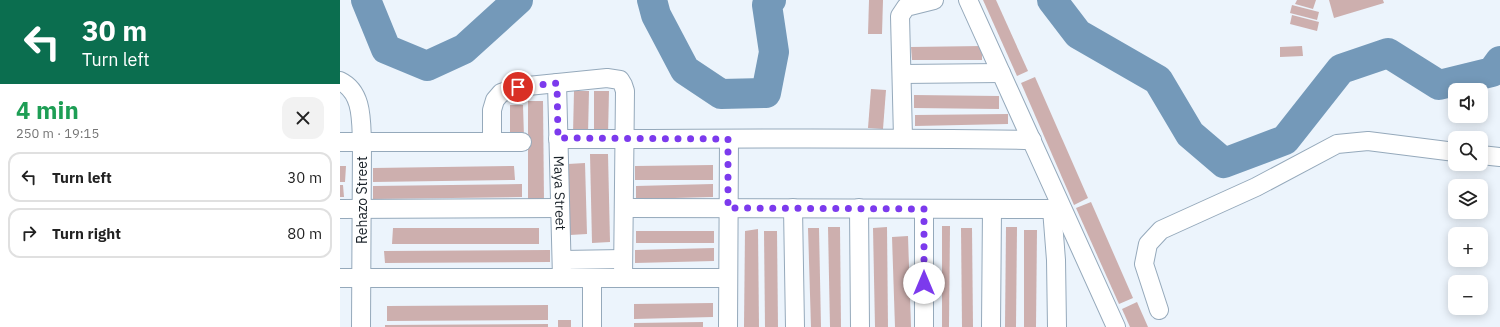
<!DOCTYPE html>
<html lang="en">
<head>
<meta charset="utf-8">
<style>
  :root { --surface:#fff; --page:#f2f2f2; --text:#222; --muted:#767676; --line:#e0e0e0 }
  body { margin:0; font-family:"IBM Plex Sans",sans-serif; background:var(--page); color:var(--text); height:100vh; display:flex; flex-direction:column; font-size:15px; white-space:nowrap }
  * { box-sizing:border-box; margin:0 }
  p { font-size:13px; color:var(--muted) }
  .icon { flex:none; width:22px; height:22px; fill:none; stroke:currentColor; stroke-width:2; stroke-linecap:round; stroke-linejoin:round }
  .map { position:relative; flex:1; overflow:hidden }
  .side { display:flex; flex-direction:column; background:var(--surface); width:340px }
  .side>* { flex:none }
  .guide { background:#0b6e4f; color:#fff; overflow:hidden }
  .tools { position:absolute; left:1108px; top:83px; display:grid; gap:8px }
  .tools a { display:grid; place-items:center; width:40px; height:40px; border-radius:8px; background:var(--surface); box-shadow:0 2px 10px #0003; font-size:20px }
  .pin { position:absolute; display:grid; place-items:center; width:34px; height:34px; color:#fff; margin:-17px; border:2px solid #fff; border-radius:50%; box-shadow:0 1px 4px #0007 }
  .me { position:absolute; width:44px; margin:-22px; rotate:0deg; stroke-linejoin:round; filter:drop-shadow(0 0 3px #0008) }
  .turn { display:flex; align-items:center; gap:14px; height:84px; padding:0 16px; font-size:18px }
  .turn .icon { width:52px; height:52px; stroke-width:2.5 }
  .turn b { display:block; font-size:28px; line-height:34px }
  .round { display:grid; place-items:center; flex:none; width:42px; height:42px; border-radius:12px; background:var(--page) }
  .overview { display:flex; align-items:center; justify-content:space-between; height:68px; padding:0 16px }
  h1 { font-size:24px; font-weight:800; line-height:30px; color:#1e9e55 }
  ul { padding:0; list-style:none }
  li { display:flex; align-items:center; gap:12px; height:50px; margin:0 8px 6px; padding:0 8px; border:2px solid var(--line); border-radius:12px }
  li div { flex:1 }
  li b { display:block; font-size:15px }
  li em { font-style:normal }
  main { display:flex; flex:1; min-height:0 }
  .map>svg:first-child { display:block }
</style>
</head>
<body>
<main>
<section class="side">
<div class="guide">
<div class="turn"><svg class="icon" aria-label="left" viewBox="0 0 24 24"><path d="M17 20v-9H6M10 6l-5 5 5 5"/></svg><div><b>30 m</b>Turn left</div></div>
</div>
<div class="overview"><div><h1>4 min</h1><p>250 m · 19:15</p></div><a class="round"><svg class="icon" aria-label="close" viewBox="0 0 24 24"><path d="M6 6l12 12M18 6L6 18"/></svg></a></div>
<ul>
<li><svg class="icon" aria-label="left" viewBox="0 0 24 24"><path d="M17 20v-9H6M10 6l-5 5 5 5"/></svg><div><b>Turn left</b></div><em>30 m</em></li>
<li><svg class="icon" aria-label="right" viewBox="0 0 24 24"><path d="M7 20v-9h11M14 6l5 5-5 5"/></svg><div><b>Turn right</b></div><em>80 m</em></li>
</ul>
</section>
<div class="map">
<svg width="1160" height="327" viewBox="0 0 1160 327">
  <rect width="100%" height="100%" fill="#ecf4fc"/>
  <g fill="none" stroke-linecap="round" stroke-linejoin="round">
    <!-- river -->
    <g stroke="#7499b9" stroke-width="30">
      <polyline points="26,0 46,49 87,66 124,49 178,0"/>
      <polyline points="312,0 316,15 345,70 381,94 426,93 434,52 427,5 431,0"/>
      <polyline points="712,0 738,34 818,80 850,134 884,163 945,140 1001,69 1048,53 1099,85 1152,72 1160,61"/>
    </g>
  </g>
  <!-- building -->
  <g fill="#cdafae">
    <polygon points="529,0 543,0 542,34 528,34"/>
    <polygon points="643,0 656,0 688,71 677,76"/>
    <polygon points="957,0 976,0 973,9 955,4"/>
    <polygon points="989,0 1043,0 1044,3 994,18"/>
    <polygon points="952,5 979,12 977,20 950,13"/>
    <polygon points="952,15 979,22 977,31 950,24"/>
    <polygon points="642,46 642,60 572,60 571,47"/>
    <polygon points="962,46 963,56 940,57 940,47"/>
    <polygon points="695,77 748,198 734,205 681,83"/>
    <polygon points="531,89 546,90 543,129 528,128"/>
    <polygon points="234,91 249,91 248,134 233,134"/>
    <polygon points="254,91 269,91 268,135 254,135"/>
    <polygon points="574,95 659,96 659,109 574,108"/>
    <polygon points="188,101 203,101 204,202 188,202"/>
    <polygon points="170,105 183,105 184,138 170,139"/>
    <polygon points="668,114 668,124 575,126 575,115"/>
    <polygon points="250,154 268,154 270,242 252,243"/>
    <polygon points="245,163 247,234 230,235 228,164"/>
    <polygon points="373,165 373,180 295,180 295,166"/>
    <polygon points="0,166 6,166 5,182 0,182"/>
    <polygon points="174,166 175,180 33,182 33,168"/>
    <polygon points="182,184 182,197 33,199 33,186"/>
    <polygon points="373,184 373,197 296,199 296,186"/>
    <polygon points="0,185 3,185 4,197 0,197"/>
    <polygon points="751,202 793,298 779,304 736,208"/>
    <polygon points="602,226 610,226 609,327 602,327"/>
    <polygon points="488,227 500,227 501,327 490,327"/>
    <polygon points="547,227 548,327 535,327 533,228"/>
    <polygon points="666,227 677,227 676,327 665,327"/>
    <polygon points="53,228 199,228 199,244 52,244"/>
    <polygon points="468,228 479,228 481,327 471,327"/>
    <polygon points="621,228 632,228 633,327 622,327"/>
    <polygon points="418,229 419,327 404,327 405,231"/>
    <polygon points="684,230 697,230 696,327 684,327"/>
    <rect x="296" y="231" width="78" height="12"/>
    <polygon points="424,231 437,231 438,327 425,327"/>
    <polygon points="568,236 571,327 555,327 552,237"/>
    <polygon points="374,248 374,261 295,263 295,250"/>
    <polygon points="210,250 210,262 45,263 44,251"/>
    <polygon points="797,302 808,327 790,327 782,309"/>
    <polygon points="373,303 373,317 294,319 294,304"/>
    <polygon points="208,305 208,320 47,321 47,306"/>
    <rect x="218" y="320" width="13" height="7"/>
    <polygon points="363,322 363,327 294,327 294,323"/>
    <polygon points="208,324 208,327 45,327 45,325"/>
  </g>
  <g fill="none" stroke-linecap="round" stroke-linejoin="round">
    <!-- minor casing -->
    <g stroke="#95a9bb" stroke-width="20">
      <g id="minor">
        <polyline points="628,0 776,327"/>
        <polyline points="562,74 661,73"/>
        <path d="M 0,81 C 23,92 21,121 22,142 L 21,327"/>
        <path id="s1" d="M 217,83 L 222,278"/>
        <polyline points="563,138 560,16 566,7 594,0"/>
        <path d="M 218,139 C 376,139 534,137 692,140"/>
        <polyline points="0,142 182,142"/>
        <polyline points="152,142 152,110 155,100 161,93 178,87 267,78 280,80 283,85 285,91 283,278"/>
        <polyline points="1141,155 1160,157"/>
        <polyline points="284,208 722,209"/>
        <polyline points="453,208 455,327"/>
        <polyline points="519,208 520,327"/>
        <polyline points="0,209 220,208"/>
        <polyline points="584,209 584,327"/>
        <polyline points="712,209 716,260 717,327"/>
        <polyline points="222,260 283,259"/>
        <polyline points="0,278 388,278"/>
        <polyline points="819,310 804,264 808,244 821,230 916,187 997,144 1028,141 1115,152"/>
        <polyline points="252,327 252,278"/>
        <polyline points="388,327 389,139"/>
        <polyline points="651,327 652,209"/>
      </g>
    </g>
    <!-- minor -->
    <use href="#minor" stroke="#fff" stroke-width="18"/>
  </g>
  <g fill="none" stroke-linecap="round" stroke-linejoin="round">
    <!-- route -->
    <polyline stroke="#7c3aed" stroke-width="7" stroke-dasharray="0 12.6" points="178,87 217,83 218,138 388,139 388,208 584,209 584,283"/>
  </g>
  <g text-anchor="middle" stroke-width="3" stroke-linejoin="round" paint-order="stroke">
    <!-- street labels -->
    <g font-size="14" fill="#1a2229" stroke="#fff">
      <text dy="5" stroke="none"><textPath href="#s1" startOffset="110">Maya Street</textPath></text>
      <text transform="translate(22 200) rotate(-90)" y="5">Rehazo Street</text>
    </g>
  </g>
</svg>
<div class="tools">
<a><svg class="icon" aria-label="sound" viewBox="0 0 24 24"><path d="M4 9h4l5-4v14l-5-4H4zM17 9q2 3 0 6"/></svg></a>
<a><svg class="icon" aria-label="search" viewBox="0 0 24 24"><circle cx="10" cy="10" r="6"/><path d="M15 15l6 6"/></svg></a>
<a><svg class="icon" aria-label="layers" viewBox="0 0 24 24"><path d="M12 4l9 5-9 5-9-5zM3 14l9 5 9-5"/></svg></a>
<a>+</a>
<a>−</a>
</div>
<div class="pin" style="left:178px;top:87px;background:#d93025"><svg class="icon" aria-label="arrive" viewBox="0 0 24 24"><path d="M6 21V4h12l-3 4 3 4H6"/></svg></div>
<svg class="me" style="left:584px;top:283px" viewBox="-20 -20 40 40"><circle r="19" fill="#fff"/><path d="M0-13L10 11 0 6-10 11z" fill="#7c3aed"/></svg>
</div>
</main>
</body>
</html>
